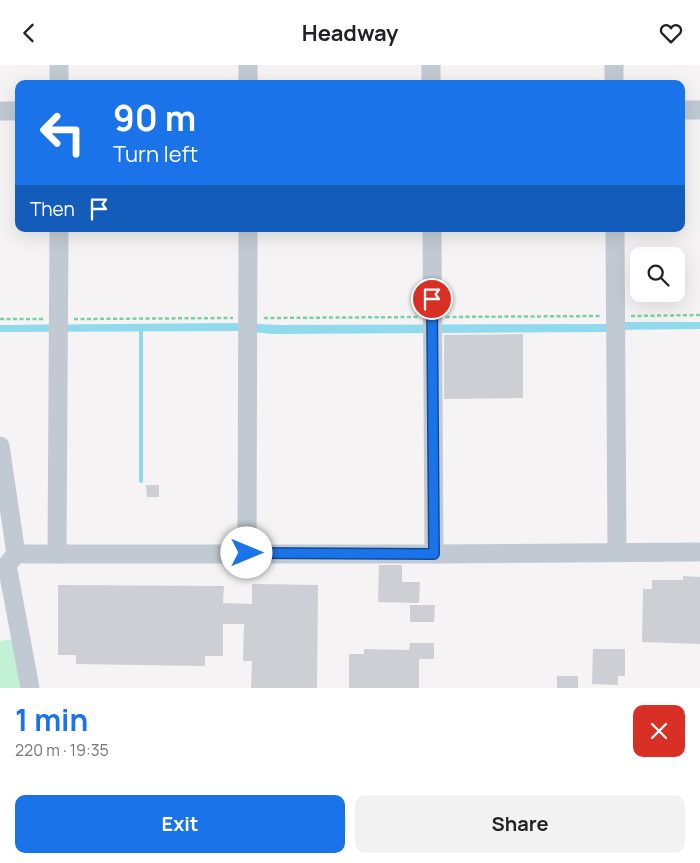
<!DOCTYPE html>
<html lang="en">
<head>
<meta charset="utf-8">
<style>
  :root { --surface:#fff; --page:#f2f2f2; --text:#202124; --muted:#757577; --accent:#1a73e8 }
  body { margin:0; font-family:Manrope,sans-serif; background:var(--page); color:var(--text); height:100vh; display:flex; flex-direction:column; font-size:19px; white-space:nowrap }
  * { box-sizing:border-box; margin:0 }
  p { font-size:16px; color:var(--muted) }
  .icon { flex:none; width:28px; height:28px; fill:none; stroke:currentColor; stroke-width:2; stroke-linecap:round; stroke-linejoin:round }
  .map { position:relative; height:623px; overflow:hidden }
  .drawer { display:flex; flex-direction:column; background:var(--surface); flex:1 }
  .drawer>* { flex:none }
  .top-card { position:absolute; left:15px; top:15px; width:670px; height:152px; border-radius:10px; box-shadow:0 5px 20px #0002; background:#1a73e8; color:#fff; overflow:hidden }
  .tools { position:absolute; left:630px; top:182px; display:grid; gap:10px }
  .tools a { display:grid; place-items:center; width:55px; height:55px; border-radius:10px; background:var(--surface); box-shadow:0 5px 20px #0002; font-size:25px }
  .pin { position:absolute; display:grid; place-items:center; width:42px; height:42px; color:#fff; margin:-21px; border:2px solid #fff; border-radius:50%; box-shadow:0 1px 5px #0007 }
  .me { position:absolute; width:55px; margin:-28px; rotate:90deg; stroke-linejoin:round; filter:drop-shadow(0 0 4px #0008) }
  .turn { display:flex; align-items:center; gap:18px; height:105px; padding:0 15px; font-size:22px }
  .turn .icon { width:65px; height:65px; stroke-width:2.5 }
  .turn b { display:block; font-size:35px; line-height:42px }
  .then { display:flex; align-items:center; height:48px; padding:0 15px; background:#0003; gap:10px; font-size:19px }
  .round { display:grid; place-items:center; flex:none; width:52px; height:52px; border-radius:10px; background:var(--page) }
  .summary { display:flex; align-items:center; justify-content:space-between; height:85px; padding:0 15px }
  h1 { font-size:30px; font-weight:700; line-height:38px; color:var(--accent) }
  .cta { display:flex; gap:10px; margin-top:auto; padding:10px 15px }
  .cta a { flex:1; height:58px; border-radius:10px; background:var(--accent); color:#fff; font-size:20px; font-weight:700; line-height:58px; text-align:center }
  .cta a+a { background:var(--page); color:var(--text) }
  header { display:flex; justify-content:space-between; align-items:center; height:65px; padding:0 15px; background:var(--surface); font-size:22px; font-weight:700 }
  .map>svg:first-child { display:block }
</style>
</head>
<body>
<header><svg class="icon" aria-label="back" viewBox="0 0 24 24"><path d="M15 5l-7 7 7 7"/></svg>Headway<svg class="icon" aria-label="heart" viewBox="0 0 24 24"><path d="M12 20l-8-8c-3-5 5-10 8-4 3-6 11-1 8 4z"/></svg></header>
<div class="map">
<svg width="700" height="623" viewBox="0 0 700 623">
  <rect width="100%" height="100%" fill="#f5f3f3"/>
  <!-- green -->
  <polygon fill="#c3f1d5" points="13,574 22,623 0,623 0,576"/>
  <!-- water -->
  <polygon fill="#90daee" points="625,257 700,257 700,264 609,265 606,267 274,269 239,266 0,267 0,260 238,258 277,260 610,259"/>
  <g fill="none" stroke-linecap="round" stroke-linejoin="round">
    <!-- stream -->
    <polyline stroke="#90daee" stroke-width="4" points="141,263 141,416"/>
  </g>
  <!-- building -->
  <g fill="#cdcfd5">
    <polygon points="523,269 523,333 444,334 444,270"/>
    <polygon points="146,420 159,420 159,432 147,432"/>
    <polygon points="379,500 402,500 402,517 420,517 419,538 378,537"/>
    <polygon points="683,511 700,512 700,579 642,577 643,524 652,524 652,515 683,515"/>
    <polygon points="252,519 318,520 317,623 251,623 252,596 243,596 244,559 223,559 223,591 205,591 205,601 76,599 76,590 58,590 58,520 224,521 223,538 252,539"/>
    <polygon points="410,540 435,540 434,557 410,557"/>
    <polygon points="410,578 434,578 434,594 419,594 419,623 349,623 349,589 364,589 364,584 409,585"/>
    <polygon points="593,584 625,584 625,611 618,611 618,620 592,619"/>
    <rect x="557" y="611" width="21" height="12"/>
  </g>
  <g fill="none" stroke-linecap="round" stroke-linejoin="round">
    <!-- path -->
    <g stroke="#7ad0a6" stroke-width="2.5" stroke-dasharray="4 2.5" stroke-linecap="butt">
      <polyline points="631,251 700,250"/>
      <polyline points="446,252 601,251"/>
      <polyline points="264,253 418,252"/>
      <polyline points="0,254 43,254"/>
      <polyline points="74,254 233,253"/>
    </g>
    <!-- minor -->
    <g stroke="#c1cad2" stroke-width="19">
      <polyline points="248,0 248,19"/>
      <polyline points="431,0 431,19"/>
      <polyline points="614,0 614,19"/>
      <polyline points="59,19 59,0"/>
      <polyline points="681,45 700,45"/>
      <polyline points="0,46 19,46"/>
      <polyline points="432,164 434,489"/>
      <polyline points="615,164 617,487"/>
      <polyline points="0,381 16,489 7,500 30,623"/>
      <polyline points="247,488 248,164"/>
      <polyline points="16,489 434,489 700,487"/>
      <polyline points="57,489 59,164"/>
    </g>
  </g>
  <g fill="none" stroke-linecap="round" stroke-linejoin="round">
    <!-- route casing -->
    <g stroke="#114b97" stroke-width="12">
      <polyline id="route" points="247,488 434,489 432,234"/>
    </g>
    <!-- route -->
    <use href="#route" stroke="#1a73e8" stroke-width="9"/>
  </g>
</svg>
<div class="tools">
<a><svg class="icon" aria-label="search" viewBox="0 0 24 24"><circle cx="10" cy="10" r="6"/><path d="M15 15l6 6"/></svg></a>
</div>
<div class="pin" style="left:432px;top:234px;background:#d93025"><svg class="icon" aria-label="arrive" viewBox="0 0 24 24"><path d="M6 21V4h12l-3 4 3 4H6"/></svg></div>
<svg class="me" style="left:247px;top:488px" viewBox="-20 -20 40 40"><circle r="19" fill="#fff"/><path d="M0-13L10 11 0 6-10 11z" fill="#1a73e8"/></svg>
<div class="top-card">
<div class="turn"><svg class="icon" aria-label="left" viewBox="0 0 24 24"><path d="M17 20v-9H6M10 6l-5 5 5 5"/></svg><div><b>90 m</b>Turn left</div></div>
<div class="then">Then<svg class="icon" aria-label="arrive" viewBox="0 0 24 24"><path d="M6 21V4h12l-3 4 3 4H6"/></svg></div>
</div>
</div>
<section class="drawer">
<div class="summary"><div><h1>1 min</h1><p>220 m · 19:35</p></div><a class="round" style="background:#d93025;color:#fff"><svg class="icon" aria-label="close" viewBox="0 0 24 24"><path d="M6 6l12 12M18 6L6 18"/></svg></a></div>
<div class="cta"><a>Exit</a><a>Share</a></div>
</section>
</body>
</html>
